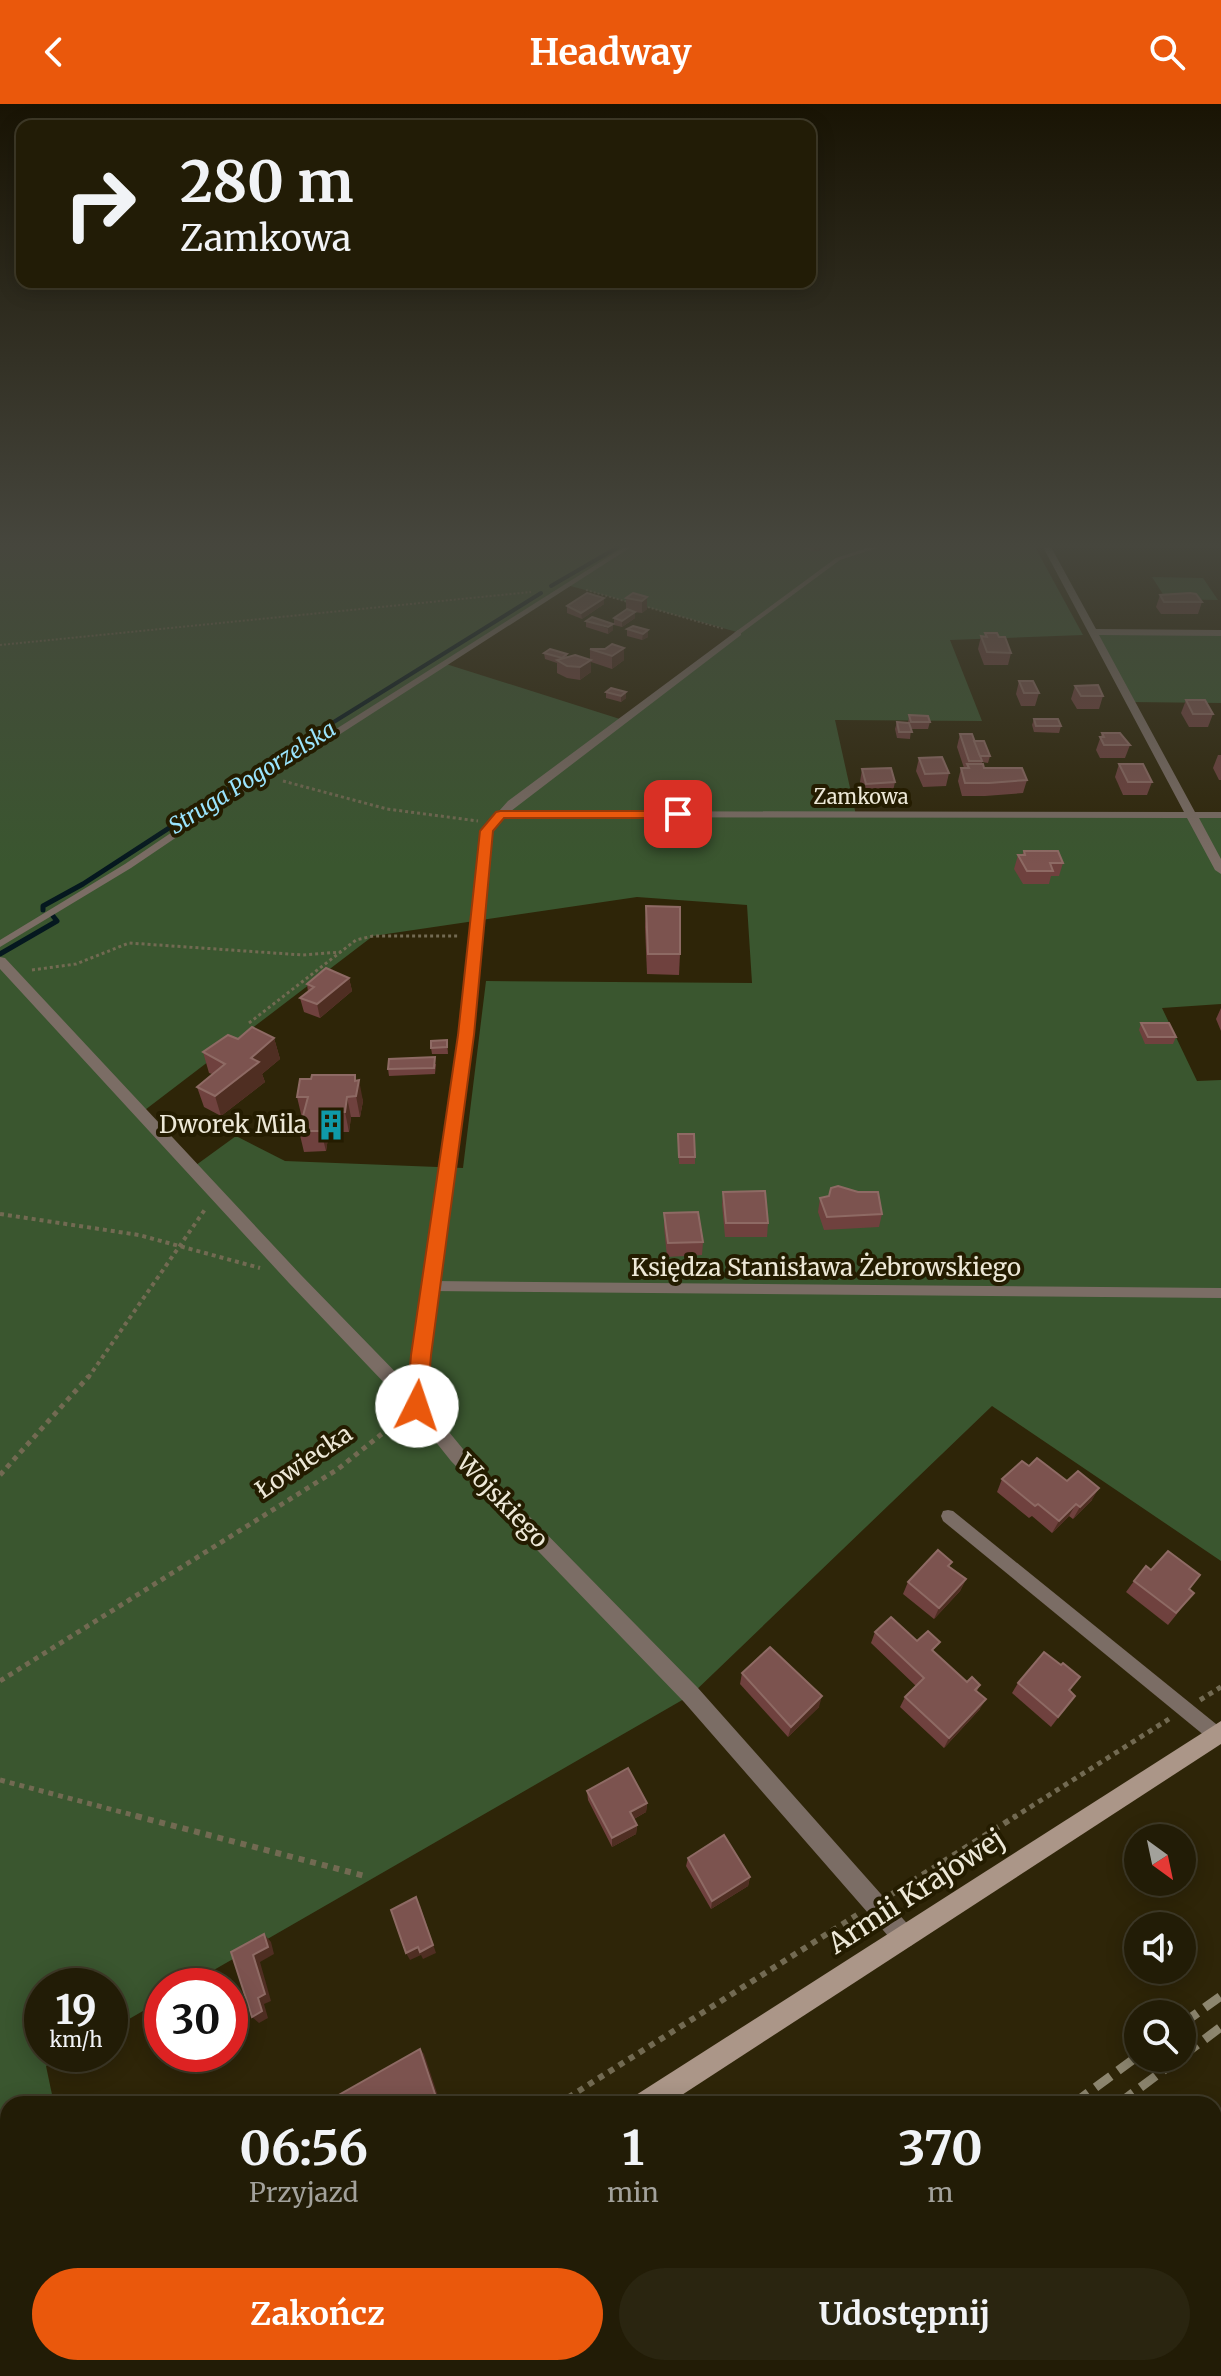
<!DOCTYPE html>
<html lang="pl">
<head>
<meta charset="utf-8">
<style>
  :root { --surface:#221c06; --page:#2a2510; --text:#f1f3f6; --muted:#a2a19b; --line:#3f3a28; --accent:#ea580c }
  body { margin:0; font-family:Merriweather,serif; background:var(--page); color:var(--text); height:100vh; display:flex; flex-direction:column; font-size:30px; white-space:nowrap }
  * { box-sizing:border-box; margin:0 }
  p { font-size:26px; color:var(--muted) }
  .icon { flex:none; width:44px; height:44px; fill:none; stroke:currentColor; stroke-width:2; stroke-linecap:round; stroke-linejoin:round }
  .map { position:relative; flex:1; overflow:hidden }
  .sheet { position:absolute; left:0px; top:1992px; width:1222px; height:280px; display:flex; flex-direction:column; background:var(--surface); border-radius:24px 24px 0 0; box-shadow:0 4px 20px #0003,0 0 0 2px var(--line) }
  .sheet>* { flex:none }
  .top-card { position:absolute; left:16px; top:16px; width:800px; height:168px; border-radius:16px; box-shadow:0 4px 20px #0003,0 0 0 2px var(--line); background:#221c06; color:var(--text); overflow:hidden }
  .needle { width:52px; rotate:147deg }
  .controls { position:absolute; left:1124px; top:1720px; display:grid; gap:16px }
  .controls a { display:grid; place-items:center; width:72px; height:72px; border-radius:50%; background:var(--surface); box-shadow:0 4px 20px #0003,0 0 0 2px var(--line); font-size:40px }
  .speed { position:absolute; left:24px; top:1864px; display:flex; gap:16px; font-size:40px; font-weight:700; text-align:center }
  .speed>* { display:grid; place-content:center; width:104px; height:104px; border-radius:50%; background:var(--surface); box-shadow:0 4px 20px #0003,0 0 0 2px var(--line); line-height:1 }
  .speed small { font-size:20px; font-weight:400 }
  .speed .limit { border:12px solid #d22; background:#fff; color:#111 }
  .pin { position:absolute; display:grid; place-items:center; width:68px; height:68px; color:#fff; margin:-34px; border-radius:16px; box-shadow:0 4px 12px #0006 }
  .me { position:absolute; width:88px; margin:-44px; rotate:4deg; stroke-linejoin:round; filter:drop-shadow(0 0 6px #0008) }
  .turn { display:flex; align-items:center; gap:28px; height:168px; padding:0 32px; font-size:36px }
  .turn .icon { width:104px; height:104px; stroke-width:2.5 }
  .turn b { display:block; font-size:56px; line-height:68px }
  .eta { display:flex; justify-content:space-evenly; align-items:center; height:136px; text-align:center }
  .eta b { font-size:48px; font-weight:700; line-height:56px }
  .cta { display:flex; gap:16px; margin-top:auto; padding:16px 32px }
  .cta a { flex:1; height:92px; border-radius:48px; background:var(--accent); color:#fff; font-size:32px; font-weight:700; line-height:92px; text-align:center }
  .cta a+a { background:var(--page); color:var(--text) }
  header { display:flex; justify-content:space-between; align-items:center; height:104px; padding:0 32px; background:var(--accent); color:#fff; font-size:36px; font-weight:700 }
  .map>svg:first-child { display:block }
</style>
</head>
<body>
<header><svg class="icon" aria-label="back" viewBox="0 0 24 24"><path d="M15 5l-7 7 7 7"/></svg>Headway<svg class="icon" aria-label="search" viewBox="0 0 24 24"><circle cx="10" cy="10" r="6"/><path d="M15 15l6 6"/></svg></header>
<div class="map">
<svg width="1221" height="2272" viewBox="0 0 1221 2272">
  <rect width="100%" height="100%" fill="#2e2508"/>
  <!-- green -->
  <g fill="#3a562f" fill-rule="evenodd">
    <path d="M 0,443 L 1035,443 L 1083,531 L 950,536 L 982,617 L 835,616 L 856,711 L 1221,711 L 1221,900 L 1162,904 L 1197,977 L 1221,976 L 1221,1457 L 992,1302 L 691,1591 L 186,1882 L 162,1882 L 162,1896 L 110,1926 L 110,1882 L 42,1882 L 42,1950 L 67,1950 L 46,1962 L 54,2000 L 8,2000 L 8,2264 L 100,2264 L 88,2272 L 0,2272 ZM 567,481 L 737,528 L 623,616 L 446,560 ZM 637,793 L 747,801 L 752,879 L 486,877 L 463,1064 L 285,1057 L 236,1032 L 192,1064 L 141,1009 L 373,832 Z"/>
    <polygon points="1152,473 1203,474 1218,496 1166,495"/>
    <polygon points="1093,528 1221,530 1221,599 1130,598"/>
    <polygon points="1221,2090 1221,2272 1035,2272 1043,2264 1214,2264 1214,2097"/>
  </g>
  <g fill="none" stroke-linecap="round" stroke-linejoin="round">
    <!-- stream-far1 -->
    <g stroke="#05181f" stroke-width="4">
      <polyline points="551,482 618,443"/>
      <polyline points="271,657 541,489"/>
    </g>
    <!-- stream -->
    <g stroke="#05181f" stroke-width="5">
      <polyline points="43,806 43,802 83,780 275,655"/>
      <polyline points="0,850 57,817 53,812"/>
    </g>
    <!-- path-far4 -->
    <g stroke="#726a52" stroke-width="2" stroke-dasharray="2 2" stroke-linecap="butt">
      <polyline points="586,486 628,498"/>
      <polyline points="644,502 724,525"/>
      <polyline points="0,541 531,488"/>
    </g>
    <!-- path-far3 -->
    <g stroke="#726a52" stroke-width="3" stroke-dasharray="3 3" stroke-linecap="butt">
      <polyline points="283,677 387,705 478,717"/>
      <polyline points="32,866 76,860 129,839 303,851 341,848"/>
      <polyline points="249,919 356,836 373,832 458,832"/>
    </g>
    <!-- path-far2 -->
    <g stroke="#726a52" stroke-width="4" stroke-dasharray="4 4" stroke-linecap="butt">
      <polyline points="0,1110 139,1131 260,1164"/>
      <polyline points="88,1274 206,1104"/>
    </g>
    <!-- path-far1 -->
    <g stroke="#726a52" stroke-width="5" stroke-dasharray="5 5" stroke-linecap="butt">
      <polyline points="0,1371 89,1272"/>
      <polyline points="0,1577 338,1365 403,1313"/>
      <polyline points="1200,1596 1221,1583"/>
      <polyline points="0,1676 144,1714"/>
      <polyline points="1013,1714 1169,1615"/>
    </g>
    <!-- path -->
    <g stroke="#726a52" stroke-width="6" stroke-dasharray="6 6" stroke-linecap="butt">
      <polyline points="136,1712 365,1772"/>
      <polyline points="892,1790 1016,1712"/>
      <polyline points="558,2000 857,1811"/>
      <polyline points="1214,2092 1221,2086"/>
      <polyline points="127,2272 140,2264"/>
      <polyline points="1009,2272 1018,2264"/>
    </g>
    <!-- service -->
    <g fill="#7b6d65" fill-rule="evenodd">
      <polygon points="624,443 631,443 331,636 264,674 131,764 0,843 0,836 125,760 258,670 325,632"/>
      <polygon points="870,443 880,443 840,456 740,530 734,529 836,454"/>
      <polygon points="431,1177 1221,1184 1221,1194 431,1187 427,1185 425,1182 427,1179"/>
      <polygon points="948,1406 953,1407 1221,1624 1221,1637 1217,1639 1211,1637 943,1417 941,1412 943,1407"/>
    </g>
    <!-- minor -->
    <polygon fill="#7b6d65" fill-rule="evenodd" points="1043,443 1051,443 1096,525 1221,526 1221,532 1099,531 1195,708 1221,708 1221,714 1199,714 1221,755 1221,770 1215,766 1187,714 505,713 493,728 473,931 430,1251 426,1300 463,1345 698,1584 912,1825 916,1833 912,1841 904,1845 896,1841 684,1598 451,1357 411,1307 289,1179 0,865 0,853 5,854 301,1171 410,1283 459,931 481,727 508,697 738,526 741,527 741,531 511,707 1184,708"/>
    <!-- secondary -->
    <g fill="#ab9688" fill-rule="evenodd">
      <polygon points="1221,1617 1221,1640 668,2000 632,2000 636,1991"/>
      <polygon points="215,2264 252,2264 249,2272 212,2272"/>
    </g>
    <!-- rail -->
    <g stroke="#8d866f" stroke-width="9" stroke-dasharray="19 9" stroke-linecap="butt">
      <polyline points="1182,1920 1221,1892"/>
      <polyline points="1182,1952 1221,1923"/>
      <polyline points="1073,2000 1138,1952"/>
      <polyline points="1118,2000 1180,1954"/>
      <polyline points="702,2272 713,2264"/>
      <polyline points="752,2272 763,2264"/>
    </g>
  </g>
  <!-- wall -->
  <g fill="#6f413e">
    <polygon points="802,443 830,443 814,448"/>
    <polygon points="1160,491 1202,498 1198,510 1161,510 1156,503"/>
    <polygon points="647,493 647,505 642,509 634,508 635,514 622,523 614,521 614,514 626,506 626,494"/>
    <polygon points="604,500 582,515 567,509 567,502"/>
    <polygon points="586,517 613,526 608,530 586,523"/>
    <polygon points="633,522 648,533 642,536 627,532 627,525"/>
    <polygon points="985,529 999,533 1011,549 1008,561 984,561 978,545 981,532 984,533"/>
    <polygon points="624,544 624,556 612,565 591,558 591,568 580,576 567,574 557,569 557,559 545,555 544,549 567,550 567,553 590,555 590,545"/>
    <polygon points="1019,577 1039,589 1035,602 1021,602 1016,590"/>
    <polygon points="1075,582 1103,592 1099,605 1077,605 1071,595"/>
    <polygon points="606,588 626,588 626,594 621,598 606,594"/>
    <polygon points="1186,596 1213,610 1208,623 1189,623 1181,609"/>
    <polygon points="909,611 930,618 928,625 911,625 910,635 897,634 895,625 897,618 908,619"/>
    <polygon points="1034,615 1061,622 1059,629 1034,628 1032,621"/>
    <polygon points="1102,629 1130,641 1125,654 1100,654 1096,646"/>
    <polygon points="960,630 974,637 990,652 988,659 982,658 984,664 1027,676 1023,689 985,692 962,692 958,677 961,664 964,664 957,643"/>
    <polygon points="1218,651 1221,651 1221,676 1219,676 1213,664"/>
    <polygon points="919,654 949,669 946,682 923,683 916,667"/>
    <polygon points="1119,660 1152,678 1147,691 1123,691 1115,673"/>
    <polygon points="862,665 895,678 892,692 863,693 860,678"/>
    <polygon points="1024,747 1063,759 1059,772 1051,772 1049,780 1023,780 1014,765 1018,751 1022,751"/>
    <polygon points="646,802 680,850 679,871 647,870 645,823"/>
    <polygon points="349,874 352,887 320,914 304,908 300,894 308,888 307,880"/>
    <polygon points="1221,904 1221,927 1216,915"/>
    <polygon points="1141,919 1176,933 1173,940 1145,940 1139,926"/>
    <polygon points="274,934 280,955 262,970 265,978 221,1012 204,1003 197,983 212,970 209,969 203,948 238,935"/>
    <polygon points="447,936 448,950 432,950 431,944"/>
    <polygon points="436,960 435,970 389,972 388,965"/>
    <polygon points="356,976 363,997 360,1013 351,1013 349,1028 329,1028 326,1047 304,1048 299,1027 302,1014 297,993"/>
    <polygon points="678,1030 695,1053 695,1060 679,1060"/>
    <polygon points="723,1088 768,1119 767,1133 725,1133 722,1101"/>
    <polygon points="820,1094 882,1110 879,1123 824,1126 818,1108"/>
    <polygon points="664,1109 703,1138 702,1151 667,1153 664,1123"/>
    <polygon points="1029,1362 1092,1396 1073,1415 1069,1412 1052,1429 1032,1412 1029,1414 997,1388 1002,1375"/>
    <polygon points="950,1463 966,1475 960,1487 934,1515 903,1490 908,1478"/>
    <polygon points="1151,1466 1189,1486 1185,1500 1168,1521 1126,1488 1134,1477"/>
    <polygon points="875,1528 917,1537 935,1549 967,1578 980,1581 977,1587 980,1605 944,1644 900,1603 905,1593 916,1582 871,1539"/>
    <polygon points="742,1569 819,1603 788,1633 740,1580"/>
    <polygon points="1018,1579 1070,1587 1067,1602 1051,1623 1012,1589"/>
    <polygon points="587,1687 647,1699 646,1708 634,1715 637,1721 636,1730 612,1743 588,1696"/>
    <polygon points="688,1754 750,1773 748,1782 711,1805 686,1762"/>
  </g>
  <!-- shaded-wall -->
  <g fill="#4f2e22">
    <polygon points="815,443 830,443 814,448"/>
    <polygon points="647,493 647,505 642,509 642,497"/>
    <polygon points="604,494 604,500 582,515 581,509"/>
    <polygon points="635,508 635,514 622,523 622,517"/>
    <polygon points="613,520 613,526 608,530 608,523"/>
    <polygon points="648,526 648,533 642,536 643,530"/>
    <polygon points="624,544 624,556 612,565 612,552"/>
    <polygon points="591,556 591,568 580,576 580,563"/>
    <polygon points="626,588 626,594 621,598 621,592"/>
    <polygon points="349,874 352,887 320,914 317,900"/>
    <polygon points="274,934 280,955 262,970 265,978 221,1012 215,992 251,954"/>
    <polygon points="355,971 358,983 359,976 363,997 360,1013 356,992 355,977"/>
    <polygon points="347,993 351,1013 349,1028 345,1008"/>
    <polygon points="325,1008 329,1028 326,1047 321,1027"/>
    <polygon points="1099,1384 1092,1396 1073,1415 1080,1403"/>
    <polygon points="1076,1400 1069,1412 1052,1429 1059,1417"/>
    <polygon points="966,1475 960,1487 934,1515 939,1504"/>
    <polygon points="822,1592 819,1603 788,1633 791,1623"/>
    <polygon points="986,1595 980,1605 944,1644 949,1634"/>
    <polygon points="647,1699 646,1708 630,1717 630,1708"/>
    <polygon points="637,1721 636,1730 612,1743 612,1734"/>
    <polygon points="750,1773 748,1782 711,1805 712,1797"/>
    <polygon points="420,1801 436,1849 423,1855 421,1851 410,1856 406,1849 418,1843"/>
    <polygon points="264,1830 271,1838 274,1850 260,1858 271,1897 264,1900 268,1914 259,1919 252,1913 258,1894 253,1851"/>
    <polygon points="420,1945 424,1950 440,1998 437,2000 425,2000"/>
  </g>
  <!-- building -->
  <g fill="#7c534f" stroke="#8e6a64" stroke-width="2">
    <polygon points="587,489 604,494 581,509 567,502"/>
    <polygon points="633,489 647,493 642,497 626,494"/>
    <polygon points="1190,489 1196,490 1202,498 1164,498 1160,491"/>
    <polygon points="627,505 635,508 622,517 614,514"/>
    <polygon points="592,513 613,520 608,523 586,517"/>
    <polygon points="633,522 648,526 643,530 627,525"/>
    <polygon points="985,529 997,529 999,533 1005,533 1011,549 987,548 981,532 987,533"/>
    <polygon points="612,540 624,544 612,552 590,545 605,545"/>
    <polygon points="550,545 567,550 562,554 544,549"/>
    <polygon points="575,551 591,556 580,563 567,562 557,556"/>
    <polygon points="1019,577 1033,577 1039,589 1024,589"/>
    <polygon points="1098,581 1103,592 1081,592 1075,582"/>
    <polygon points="611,584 626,588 621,592 606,588"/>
    <polygon points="1186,596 1205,596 1213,610 1193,610"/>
    <polygon points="909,611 928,612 930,618 911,618"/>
    <polygon points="1034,615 1058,615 1061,622 1036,622"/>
    <polygon points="897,618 909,619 912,628 899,628"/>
    <polygon points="1102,629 1120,629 1130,641 1104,641 1100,633 1104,633"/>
    <polygon points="960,630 972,630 982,657 969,657"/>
    <polygon points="974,637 984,637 990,652 980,652"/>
    <polygon points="942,653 949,669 925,670 919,654"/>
    <polygon points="967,660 983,660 984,664 1022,664 1027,676 989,679 965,679 961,664 969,664"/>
    <polygon points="1119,660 1143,660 1152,678 1128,678"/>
    <polygon points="891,664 895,678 866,680 862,665"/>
    <polygon points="1024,747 1058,747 1063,759 1050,759 1053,767 1027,767 1018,751 1025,751"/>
    <polygon points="646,802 680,803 680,850 648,850"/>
    <polygon points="326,864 349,874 317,900 300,894 314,883 307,880"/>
    <polygon points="1141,919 1169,919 1176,933 1148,933"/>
    <polygon points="252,923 274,934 251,954 259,958 215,992 197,983 225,960 203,948 228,931 238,935"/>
    <polygon points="447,936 447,943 431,944 431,937"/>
    <polygon points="435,953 434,964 388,965 389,955"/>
    <polygon points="312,971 355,971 355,977 359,976 356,992 347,993 345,1008 325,1008 321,1027 299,1027 308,993 297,993 300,975 311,975"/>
    <polygon points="678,1030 694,1030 695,1053 679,1053"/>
    <polygon points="838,1082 858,1088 878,1088 882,1110 827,1113 820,1094 829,1092 831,1084"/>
    <polygon points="765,1087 768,1119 726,1119 723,1088"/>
    <polygon points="698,1108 703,1138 668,1139 664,1109"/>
    <polygon points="1037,1354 1067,1377 1078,1367 1099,1384 1080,1403 1076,1400 1059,1417 1038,1400 1035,1402 1002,1375 1022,1357 1029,1362"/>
    <polygon points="938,1446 952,1458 948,1462 966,1475 939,1504 908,1478"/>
    <polygon points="1168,1447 1200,1471 1189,1485 1194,1489 1176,1509 1134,1477 1146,1462 1151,1466"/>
    <polygon points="891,1513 917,1537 928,1527 940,1538 932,1546 967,1578 972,1573 980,1581 975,1586 986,1595 949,1634 905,1593 924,1574 875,1528"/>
    <polygon points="770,1543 822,1592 791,1623 742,1569"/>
    <polygon points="1044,1548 1061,1561 1063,1559 1080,1573 1069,1586 1075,1592 1058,1613 1018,1579"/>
    <polygon points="628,1664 647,1699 630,1708 637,1721 612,1734 587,1687"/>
    <polygon points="724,1731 750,1773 712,1797 688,1754"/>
    <polygon points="416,1793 433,1841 420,1848 418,1843 406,1849 391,1806"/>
    <polygon points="264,1830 268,1843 253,1851 265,1890 258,1894 262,1907 252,1913 231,1848"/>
    <polygon points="420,1945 436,1993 425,2000 339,2000 337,1992"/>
  </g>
  <!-- sky -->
  <linearGradient id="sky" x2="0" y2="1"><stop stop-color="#191404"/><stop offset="0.58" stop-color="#46463d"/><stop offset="1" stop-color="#46463d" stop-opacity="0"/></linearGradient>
  <rect width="1221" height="761" fill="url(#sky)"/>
  <!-- route -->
  <polygon fill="#ea580c" stroke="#983908" stroke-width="2" points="500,707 678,707 684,710 678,714 504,714 493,727 474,931 431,1251 427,1302 424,1308 417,1310 410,1308 407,1302 411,1251 458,931 480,727 496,708"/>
  <!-- icons -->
  <defs>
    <g id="building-bare" transform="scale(2.4)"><path d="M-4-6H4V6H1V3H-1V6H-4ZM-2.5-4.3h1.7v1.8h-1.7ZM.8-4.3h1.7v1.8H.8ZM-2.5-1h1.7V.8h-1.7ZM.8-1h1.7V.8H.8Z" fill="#0f9aa8" stroke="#241c00" stroke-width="2.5" paint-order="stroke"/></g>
  </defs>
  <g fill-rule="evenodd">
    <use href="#building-bare" x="331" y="1021"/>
  </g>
  <g text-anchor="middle" stroke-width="8" stroke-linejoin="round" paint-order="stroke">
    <!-- far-street labels -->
    <g font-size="20" fill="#ede8d7" stroke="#241c00">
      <text x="861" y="700">Zamkowa</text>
    </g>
    <!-- far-water labels -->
    <g font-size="22" font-style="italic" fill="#9ae4fd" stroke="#241c00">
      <text transform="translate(252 673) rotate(-32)" y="8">Struga Pogorzelska</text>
    </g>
    <!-- poi labels -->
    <g font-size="24" fill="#ede8d7" stroke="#241c00" text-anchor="end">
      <text x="307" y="1029">Dworek Mila</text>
    </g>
    <!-- street labels -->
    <g font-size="24" fill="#ede8d7" stroke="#241c00">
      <text x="826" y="1172">Księdza Stanisława Żebrowskiego</text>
      <text transform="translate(304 1358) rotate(-34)" y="8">Łowiecka</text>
      <text transform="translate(502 1397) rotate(46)" y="8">Wojskiego</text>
    </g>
    <!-- near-street labels -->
    <g font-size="28" fill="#ede8d7" stroke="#241c00">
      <text transform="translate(916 1787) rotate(-33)" y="10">Armii Krajowej</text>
    </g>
  </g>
</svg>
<div class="controls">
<a><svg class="needle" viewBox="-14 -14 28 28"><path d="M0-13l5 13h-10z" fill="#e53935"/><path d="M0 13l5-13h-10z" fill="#a2a19b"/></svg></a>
<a><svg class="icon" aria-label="sound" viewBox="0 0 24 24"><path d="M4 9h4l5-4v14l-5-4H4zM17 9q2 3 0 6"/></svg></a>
<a><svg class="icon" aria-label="search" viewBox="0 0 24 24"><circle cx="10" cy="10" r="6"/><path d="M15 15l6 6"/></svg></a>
</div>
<div class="speed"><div>19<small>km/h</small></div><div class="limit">30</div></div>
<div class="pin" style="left:678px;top:710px;background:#d93025"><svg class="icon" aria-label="arrive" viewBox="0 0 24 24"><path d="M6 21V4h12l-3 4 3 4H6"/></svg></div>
<svg class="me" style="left:417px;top:1302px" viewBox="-20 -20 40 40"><circle r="19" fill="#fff"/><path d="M0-13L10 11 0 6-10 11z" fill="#ea580c"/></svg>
<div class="top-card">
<div class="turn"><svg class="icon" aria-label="right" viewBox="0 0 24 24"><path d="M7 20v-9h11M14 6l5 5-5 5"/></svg><div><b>280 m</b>Zamkowa</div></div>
</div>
<section class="sheet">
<div class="eta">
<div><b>06:56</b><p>Przyjazd</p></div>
<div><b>1</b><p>min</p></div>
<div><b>370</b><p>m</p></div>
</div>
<div class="cta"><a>Zakończ</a><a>Udostępnij</a></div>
</section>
</div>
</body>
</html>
